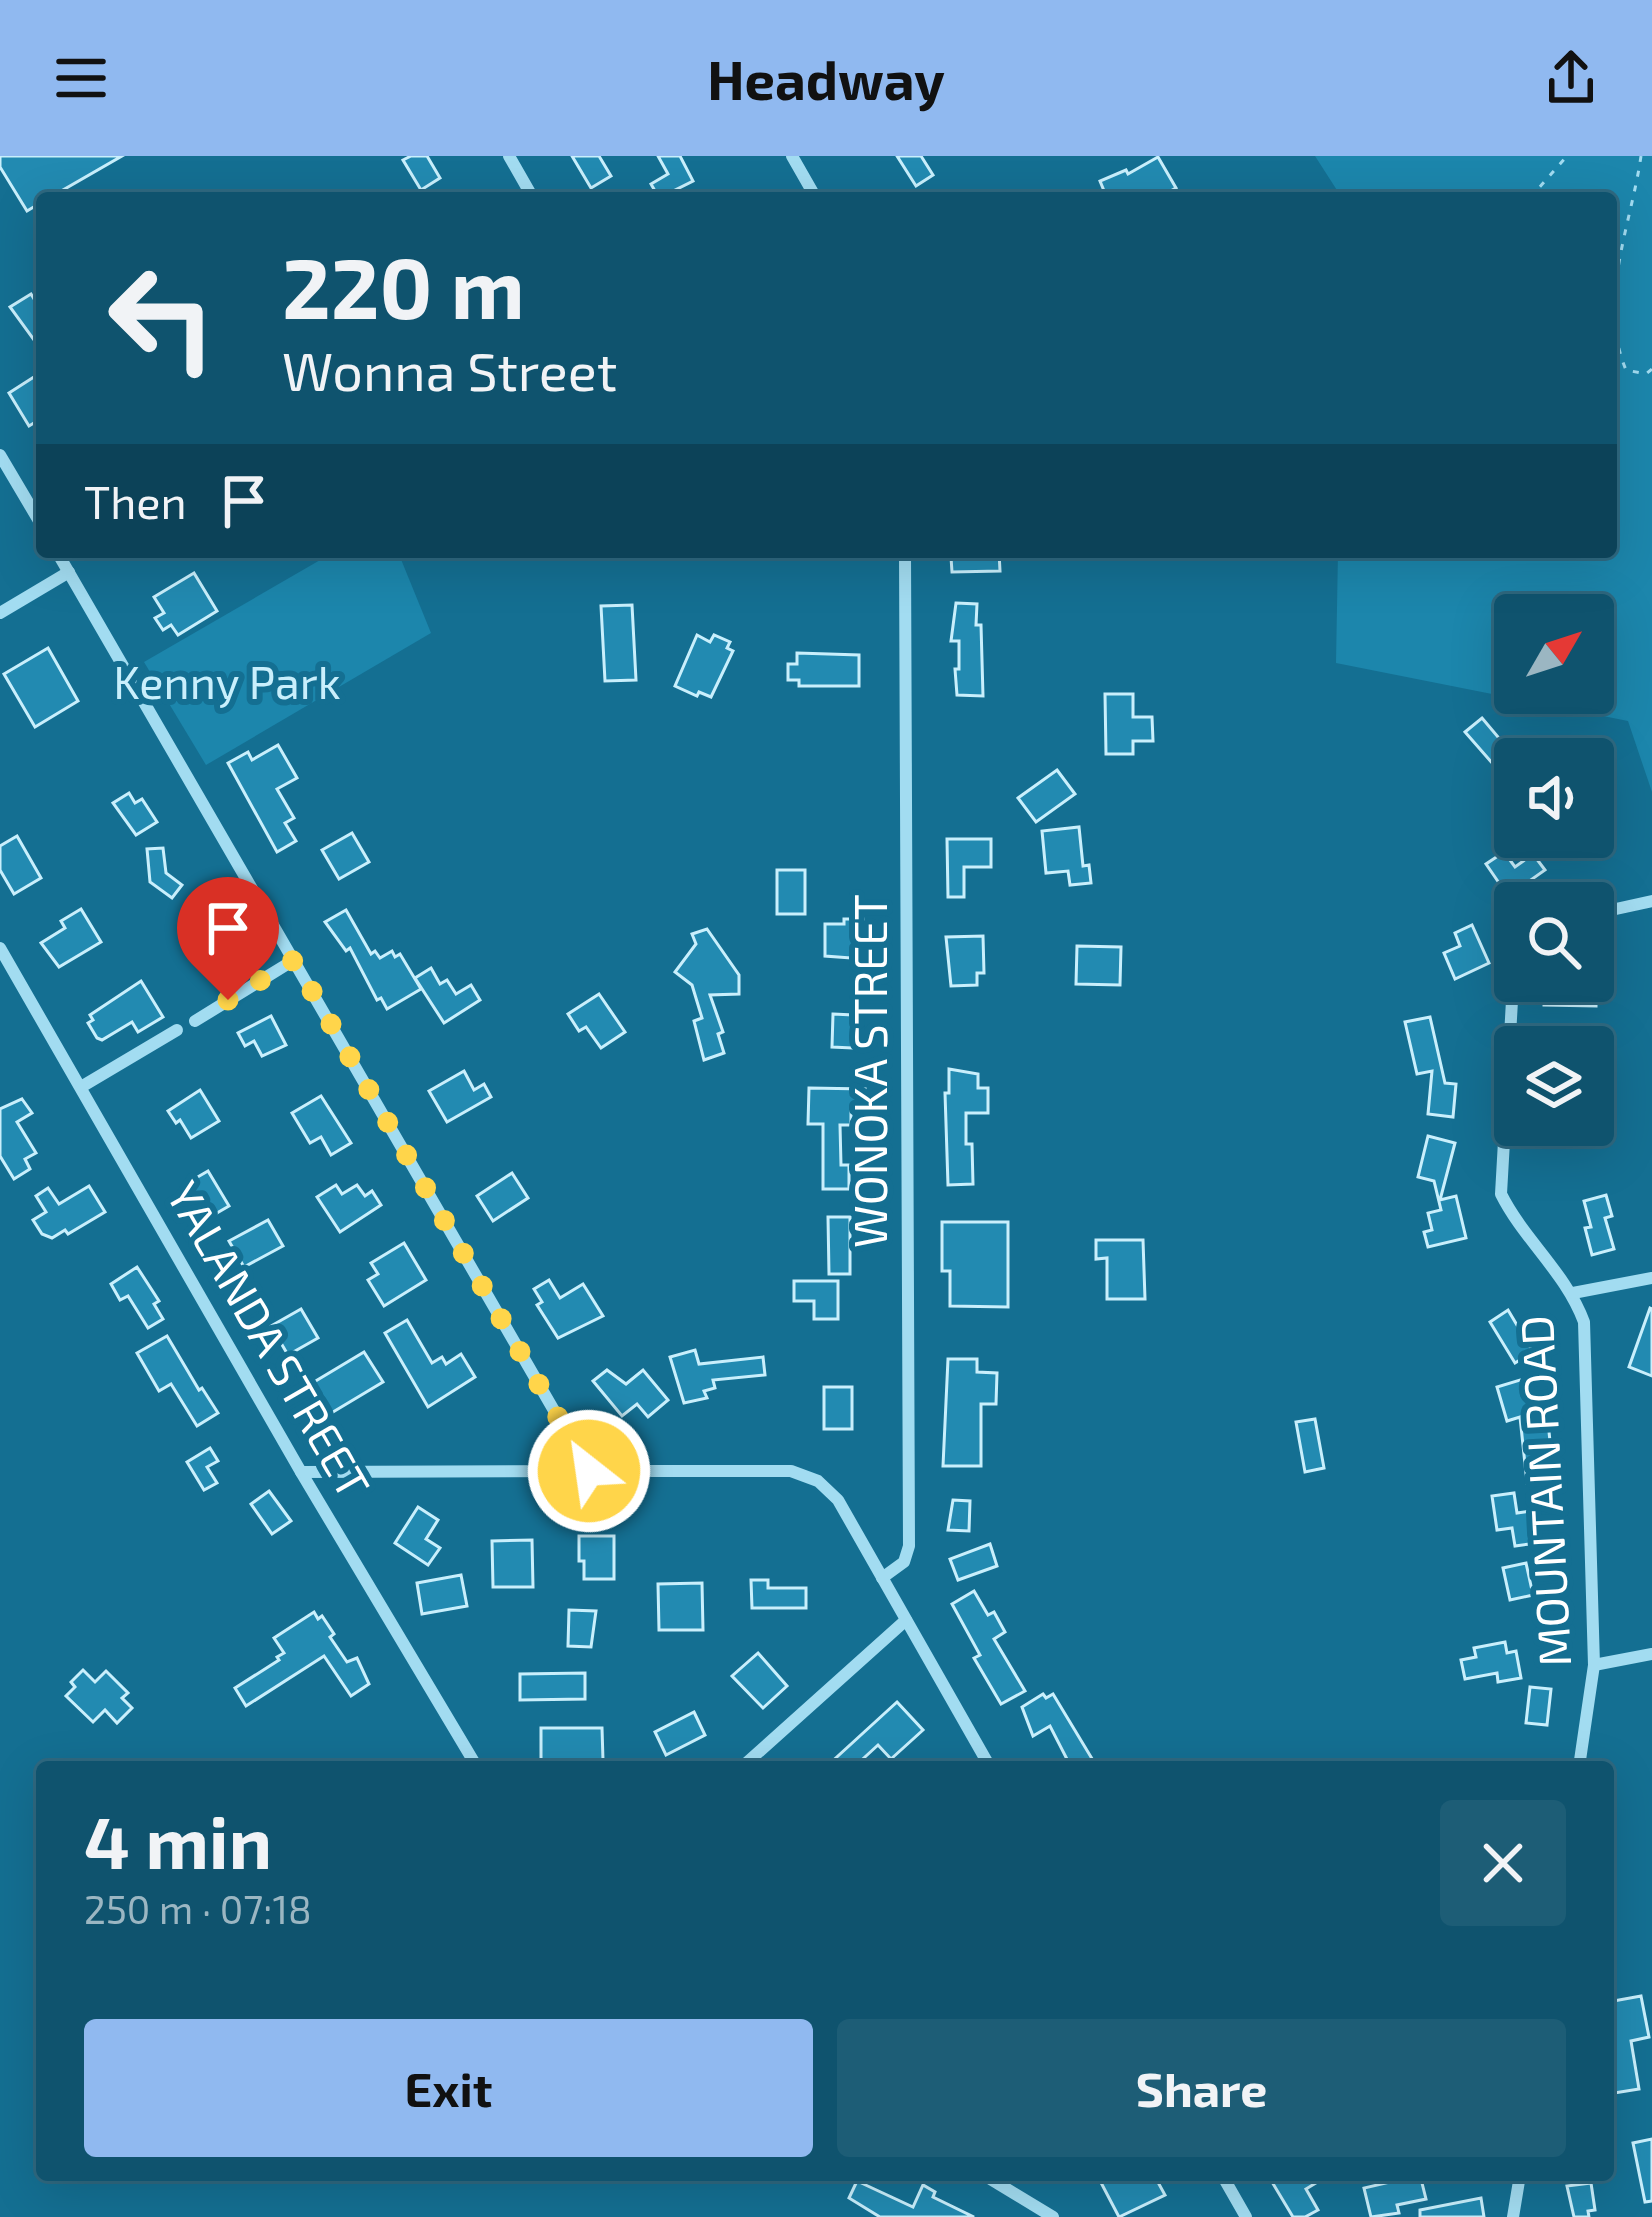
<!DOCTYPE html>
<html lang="en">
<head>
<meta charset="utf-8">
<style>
  :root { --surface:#0f536e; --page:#1d5d76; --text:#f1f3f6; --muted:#9bb6c2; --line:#2f6981; --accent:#90b9f0 }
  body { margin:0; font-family:"Exo 2",sans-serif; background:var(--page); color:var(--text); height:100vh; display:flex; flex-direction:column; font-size:45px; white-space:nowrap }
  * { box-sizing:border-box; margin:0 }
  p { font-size:39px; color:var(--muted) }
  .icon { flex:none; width:66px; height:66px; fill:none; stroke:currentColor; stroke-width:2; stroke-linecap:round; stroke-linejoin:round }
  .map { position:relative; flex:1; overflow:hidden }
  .side { position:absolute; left:36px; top:1605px; width:1578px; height:420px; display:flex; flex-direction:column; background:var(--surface); border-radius:12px; box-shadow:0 12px 48px #0002,0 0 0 3px var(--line) }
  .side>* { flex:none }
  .guide { position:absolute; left:36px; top:36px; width:1581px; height:366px; border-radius:12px; box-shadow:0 12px 48px #0002,0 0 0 3px var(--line); background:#0f536e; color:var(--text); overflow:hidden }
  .needle { width:78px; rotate:51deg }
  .fabs { position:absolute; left:1494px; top:438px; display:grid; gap:24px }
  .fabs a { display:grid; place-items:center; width:120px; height:120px; border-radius:12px; background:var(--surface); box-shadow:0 12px 48px #0002,0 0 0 3px var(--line); font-size:60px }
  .pin { position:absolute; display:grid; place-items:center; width:102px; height:102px; color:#fff; margin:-123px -51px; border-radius:50% 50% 50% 0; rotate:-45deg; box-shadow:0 0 12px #0007 }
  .pin .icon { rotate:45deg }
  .me { position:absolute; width:132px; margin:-66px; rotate:330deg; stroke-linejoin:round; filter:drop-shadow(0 0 9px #0008) }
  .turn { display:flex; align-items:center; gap:42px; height:252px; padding:0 48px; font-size:54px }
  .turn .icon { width:156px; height:156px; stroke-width:2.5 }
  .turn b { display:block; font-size:84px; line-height:102px }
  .then { display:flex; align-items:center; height:114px; padding:0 48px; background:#0003; gap:24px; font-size:45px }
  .round { display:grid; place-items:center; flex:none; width:126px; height:126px; border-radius:12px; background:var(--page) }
  .headline { display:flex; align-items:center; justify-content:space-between; height:204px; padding:0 48px }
  h1 { font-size:72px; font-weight:700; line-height:90px }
  .cta { display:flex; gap:24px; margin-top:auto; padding:24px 48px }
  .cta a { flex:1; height:138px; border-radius:12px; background:var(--accent); color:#111; font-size:48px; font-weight:700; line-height:138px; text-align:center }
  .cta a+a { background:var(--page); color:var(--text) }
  header { display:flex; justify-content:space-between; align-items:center; height:156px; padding:0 48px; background:var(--accent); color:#111; font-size:54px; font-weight:700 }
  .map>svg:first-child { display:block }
</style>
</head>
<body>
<header><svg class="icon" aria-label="menu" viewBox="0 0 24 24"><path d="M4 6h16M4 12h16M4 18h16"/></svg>Headway<svg class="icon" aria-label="share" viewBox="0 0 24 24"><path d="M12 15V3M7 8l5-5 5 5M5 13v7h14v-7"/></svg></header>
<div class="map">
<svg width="1652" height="2061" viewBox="0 0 1652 2061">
  <rect width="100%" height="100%" fill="#146f92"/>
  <!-- green -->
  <g fill="#1c86ac" fill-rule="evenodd">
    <path d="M 1315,0 L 1652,0 L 1652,636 L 1628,565 L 1336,507 L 1338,396 L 1611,396 L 1611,42 L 1342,42 ZM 1515,459 L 1593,459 L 1593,537 L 1515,537 Z"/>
    <polygon points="334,396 398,396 431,477 206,609 144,506"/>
  </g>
  <!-- building -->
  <g fill="#228ab1" stroke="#c9effc" stroke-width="3">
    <polygon points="0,0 122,0 49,42 42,42 42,46 27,55 0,11"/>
    <polygon points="411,0 427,0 440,22 421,34 403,4"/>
    <polygon points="572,0 599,0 611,20 591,32"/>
    <polygon points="658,0 680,0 693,25 659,42 651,28 668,18"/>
    <polygon points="897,0 921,0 933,19 916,30"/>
    <polygon points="1158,1 1176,32 1157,42 1107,42 1100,25 1126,14 1128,18"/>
    <polygon points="31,138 42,156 42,195 10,151"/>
    <polygon points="37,219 42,226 42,262 29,270 9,237"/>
    <polygon points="960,396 999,396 1000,415 952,416 951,401 960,401"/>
    <polygon points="194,417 217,455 178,479 171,469 163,474 155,462 164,457 154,441"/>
    <polygon points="956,447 977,448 976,469 981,469 983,540 957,539 955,513 959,513 959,485 951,485"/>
    <polygon points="632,449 636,524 605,525 601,450"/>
    <polygon points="697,479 710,486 714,479 730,486 727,492 733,495 711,541 699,536 697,540 675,530"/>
    <polygon points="48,492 78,545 35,571 4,518"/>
    <polygon points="797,497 859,499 859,530 799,530 799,524 788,524 788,508 797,508"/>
    <polygon points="1105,538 1133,538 1133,561 1152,561 1153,585 1133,585 1133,598 1106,598"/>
    <polygon points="1482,562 1509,594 1493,608 1465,576"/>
    <polygon points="278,589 297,622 277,633 294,662 285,667 296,685 277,696 228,607 248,596 252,604"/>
    <polygon points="1057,614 1075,638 1036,666 1018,642"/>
    <polygon points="129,637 135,647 142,643 157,666 136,679 113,647"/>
    <polygon points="1079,671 1083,710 1089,709 1091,727 1070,729 1068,715 1046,717 1042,675"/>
    <polygon points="352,677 369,706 339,723 322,694"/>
    <polygon points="17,680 41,722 14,738 0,714 0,690"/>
    <polygon points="947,683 991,683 991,711 964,711 964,741 948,741"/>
    <polygon points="163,692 166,717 182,729 172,742 150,726 147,693"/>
    <polygon points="1504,696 1515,711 1533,698 1545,714 1508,740 1486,708"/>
    <rect x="777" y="714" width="28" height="44"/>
    <polygon points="209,751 243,807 216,824 182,767"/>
    <polygon points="81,753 101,786 59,811 41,787 65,772 61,765"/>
    <polygon points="346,754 371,798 375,795 380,802 392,795 395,801 400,798 421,833 387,853 381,842 377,844 350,792 346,795 325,766"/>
    <polygon points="844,763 863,763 864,803 825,800 825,768 844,768"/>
    <polygon points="1472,769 1489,807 1455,823 1444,797 1460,790 1455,777"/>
    <polygon points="707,773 739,819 739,838 710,839 723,876 718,878 724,897 704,904 694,865 702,862 692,829 675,816 696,788 692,778"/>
    <polygon points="983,780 984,817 977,817 977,829 951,830 946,781"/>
    <polygon points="1077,790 1121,791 1120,829 1076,828"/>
    <polygon points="431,812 440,828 447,824 456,838 471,829 480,844 444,867 415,822"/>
    <polygon points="141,825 163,861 138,876 132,866 102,884 97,882 88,867 93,864 90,859"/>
    <polygon points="1544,825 1596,825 1596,850 1544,849"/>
    <polygon points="599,838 625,876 601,892 586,871 579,875 568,858"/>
    <polygon points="833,858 853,859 856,881 852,881 852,892 832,891"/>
    <polygon points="271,860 286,889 262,900 254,885 245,890 238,877"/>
    <polygon points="1430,861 1445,927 1456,928 1453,961 1428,958 1432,915 1417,918 1405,866"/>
    <polygon points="949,913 978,918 978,932 988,932 988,957 966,957 966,988 972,988 973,1028 948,1029 945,937 949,937"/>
    <polygon points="464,915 474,934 484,928 491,941 447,966 429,935"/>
    <polygon points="809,932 865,933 864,950 855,950 851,955 851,969 840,969 841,1009 849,1009 849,1033 823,1033 823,968 808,968"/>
    <polygon points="200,934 219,965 191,982 180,964 176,967 168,955"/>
    <polygon points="321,940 351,987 331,999 321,981 310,987 292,957"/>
    <polygon points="22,943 32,957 17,966 36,997 25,1003 30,1013 14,1023 0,1000 0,953"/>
    <polygon points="1428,980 1455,987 1440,1044 1456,1040 1466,1082 1428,1091 1424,1076 1432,1074 1428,1057 1441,1054 1434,1025 1418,1021"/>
    <polygon points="208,1015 229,1050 210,1061 189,1026"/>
    <polygon points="512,1017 528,1042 493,1065 477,1040"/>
    <polygon points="336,1029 342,1038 357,1029 365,1040 372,1035 381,1049 340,1076 317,1041"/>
    <polygon points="89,1030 105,1056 68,1078 65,1074 52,1082 42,1078 33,1064 46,1056 36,1040 48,1032 59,1048"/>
    <polygon points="1606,1039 1612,1060 1605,1062 1614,1093 1592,1099 1585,1072 1591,1071 1584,1045"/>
    <polygon points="828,1061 850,1061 850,1118 829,1118"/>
    <polygon points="268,1064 283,1090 244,1111 229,1085"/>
    <polygon points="942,1066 1008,1066 1008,1151 950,1150 950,1115 942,1115"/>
    <polygon points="1096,1084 1143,1084 1145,1143 1107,1143 1107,1102 1096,1103"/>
    <polygon points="404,1087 426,1124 384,1150 368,1124 378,1118 371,1107"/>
    <polygon points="137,1111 159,1145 154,1148 163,1163 148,1172 128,1140 120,1144 111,1128"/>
    <polygon points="549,1124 560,1142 583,1128 603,1160 558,1182 537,1149 542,1146 534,1133"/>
    <polygon points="794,1125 838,1125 838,1163 814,1163 814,1145 794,1145"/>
    <polygon points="1650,1152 1652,1153 1652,1220 1629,1211"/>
    <polygon points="301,1153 318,1182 288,1199 271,1170"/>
    <polygon points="1508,1154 1533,1196 1515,1207 1490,1166"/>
    <polygon points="407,1164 432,1207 442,1201 446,1208 461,1198 475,1221 428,1251 385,1177"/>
    <polygon points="167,1180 199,1234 202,1232 218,1257 197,1270 171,1228 159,1235 137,1197"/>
    <polygon points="695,1194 699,1208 763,1201 765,1219 713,1224 715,1232 704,1235 707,1242 684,1247 670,1201"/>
    <polygon points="364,1196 383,1226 323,1262 307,1235 309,1229"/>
    <polygon points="948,1203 977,1203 977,1216 997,1217 996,1248 981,1248 981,1310 943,1310"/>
    <polygon points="607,1214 626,1228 643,1214 668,1244 648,1261 637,1248 622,1260 593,1225"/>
    <polygon points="1527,1222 1541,1267 1548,1266 1554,1324 1527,1327 1520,1261 1507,1265 1497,1231"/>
    <rect x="824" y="1231" width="28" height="42"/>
    <polygon points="1315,1263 1324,1312 1305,1316 1296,1266"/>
    <polygon points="210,1292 218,1305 207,1311 217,1327 204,1334 187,1306"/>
    <polygon points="269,1335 291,1365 272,1378 251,1348"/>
    <polygon points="1514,1337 1517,1357 1531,1355 1536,1387 1515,1390 1512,1372 1497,1374 1492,1340"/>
    <polygon points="953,1344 970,1345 969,1375 948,1374"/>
    <polygon points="418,1351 438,1364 426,1383 440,1392 428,1409 395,1387"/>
    <polygon points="579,1380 614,1380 614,1423 584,1423 584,1405 579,1405"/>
    <polygon points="532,1384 533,1431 493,1431 492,1385"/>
    <polygon points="990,1388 997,1410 958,1424 950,1403"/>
    <polygon points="1526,1407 1533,1439 1510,1444 1503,1412"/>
    <polygon points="461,1419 467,1450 422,1458 417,1427"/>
    <polygon points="751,1424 768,1424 768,1432 806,1432 806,1452 752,1452"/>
    <polygon points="702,1427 703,1474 659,1474 658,1428"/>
    <polygon points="974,1435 988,1459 994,1456 1005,1476 994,1483 1025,1535 1001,1548 974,1502 980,1499 952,1448"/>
    <polygon points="569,1454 596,1455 591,1491 568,1490"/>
    <polygon points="314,1456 318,1463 322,1460 334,1478 330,1481 347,1506 357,1502 369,1528 351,1540 324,1500 246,1550 235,1532 279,1504 277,1501 284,1497 274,1482"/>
    <polygon points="1505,1486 1507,1497 1516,1495 1521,1522 1498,1526 1497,1517 1465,1523 1461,1504 1476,1501 1474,1492"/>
    <polygon points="758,1497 787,1530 763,1552 732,1520"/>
    <polygon points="83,1514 95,1526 106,1515 128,1537 122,1542 132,1552 117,1567 105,1554 93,1566 66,1540 75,1531 71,1526"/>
    <polygon points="585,1517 585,1543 520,1544 520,1518"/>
    <polygon points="1530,1531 1551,1533 1547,1569 1526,1567"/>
    <polygon points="1043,1538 1046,1542 1053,1538 1097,1611 1071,1611 1050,1570 1033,1580 1022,1551"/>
    <polygon points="897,1546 923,1574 891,1603 878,1589 854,1611 826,1611"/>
    <polygon points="694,1556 705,1579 666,1599 655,1576"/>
    <polygon points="541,1572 602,1572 603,1604 541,1605"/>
    <polygon points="1641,1840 1649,1881 1631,1885 1639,1933 1608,1938 1608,1846"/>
    <polygon points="1652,1983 1652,2045 1645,2046 1633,1987"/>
    <polygon points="1097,2019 1154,2019 1165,2039 1119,2061"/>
    <polygon points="1283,2019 1329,2019 1306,2033 1318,2054 1305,2061 1293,2061 1272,2026"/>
    <polygon points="1420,2019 1426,2043 1397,2049 1399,2057 1371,2061 1364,2032"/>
    <polygon points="857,2025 913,2051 923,2029 935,2036 933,2041 974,2061 880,2061 849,2042"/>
    <polygon points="1591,2027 1595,2054 1588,2055 1589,2061 1574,2061 1567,2030"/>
    <polygon points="1481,2042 1484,2061 1420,2061 1420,2054"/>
  </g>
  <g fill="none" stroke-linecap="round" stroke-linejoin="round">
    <!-- path -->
    <g stroke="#a2dcf1" stroke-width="3" stroke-dasharray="6 9" stroke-linecap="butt">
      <path d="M 1641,0 C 1631,70 1597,145 1626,214 L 1646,218 L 1652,213"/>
      <polyline points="1530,42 1567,0"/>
    </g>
    <!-- street -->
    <g stroke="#a2dcf1" stroke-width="12">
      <polyline points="509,0 533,42"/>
      <polyline points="792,0 816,42"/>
      <polyline points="0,299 42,370"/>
      <polyline points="57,396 589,1315 791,1315 818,1325 838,1344 990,1611"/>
      <polyline points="0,457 69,416"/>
      <polyline points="1593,758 1652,745"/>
      <polyline points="0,792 301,1316 477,1611"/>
      <path d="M 1515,792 L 1501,1038 C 1524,1084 1566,1117 1584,1166 L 1594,1509 L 1579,1611"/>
      <polyline points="195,865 294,804"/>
      <polyline points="81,931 177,874"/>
      <polyline points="1573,1137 1652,1122"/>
      <polyline points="301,1316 589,1315"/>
      <polyline points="882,1422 904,1406 909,1390 905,396"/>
      <polyline points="1594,1509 1652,1498"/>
      <polyline points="742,1611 906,1464"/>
      <polyline points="984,2019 1053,2061"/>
      <polyline points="1222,2019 1246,2061"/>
      <polyline points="1513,2061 1520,2019"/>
    </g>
  </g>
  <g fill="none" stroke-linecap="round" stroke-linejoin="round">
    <!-- route -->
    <polyline stroke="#ffd54a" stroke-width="21" stroke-dasharray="0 37.8" points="228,844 294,804 589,1315"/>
  </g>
  <g text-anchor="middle" stroke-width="12" stroke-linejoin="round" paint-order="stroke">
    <!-- park labels -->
    <g font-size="45" fill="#c9effc" stroke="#146f92">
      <text x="227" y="543">Kenny Park</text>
    </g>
    <!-- street labels -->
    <g font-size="45" fill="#fff" stroke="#146f92">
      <text transform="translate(871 915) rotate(-90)" y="16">WONOKA STREET</text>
      <text transform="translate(268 1184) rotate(60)" y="16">YALANDA STREET</text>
      <text transform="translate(1546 1335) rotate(-93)" y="16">MOUNTAIN ROAD</text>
    </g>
  </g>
</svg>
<div class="fabs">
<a><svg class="needle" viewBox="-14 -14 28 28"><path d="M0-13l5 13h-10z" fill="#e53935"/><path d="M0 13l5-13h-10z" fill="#9bb6c2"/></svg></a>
<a><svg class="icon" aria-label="sound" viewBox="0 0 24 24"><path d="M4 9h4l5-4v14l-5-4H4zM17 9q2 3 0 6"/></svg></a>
<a><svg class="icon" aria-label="search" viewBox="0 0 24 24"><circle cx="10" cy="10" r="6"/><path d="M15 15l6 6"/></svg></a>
<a><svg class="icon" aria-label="layers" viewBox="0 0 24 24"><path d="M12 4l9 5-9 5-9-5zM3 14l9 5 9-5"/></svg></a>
</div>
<div class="pin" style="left:228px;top:844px;background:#d93025"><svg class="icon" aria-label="arrive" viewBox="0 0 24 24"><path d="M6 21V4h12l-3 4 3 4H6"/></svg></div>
<svg class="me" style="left:589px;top:1315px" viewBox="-20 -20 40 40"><circle r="17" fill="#ffd54a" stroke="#fff" stroke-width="3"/><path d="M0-11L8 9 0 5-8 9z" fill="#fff"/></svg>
<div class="guide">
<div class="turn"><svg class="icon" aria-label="left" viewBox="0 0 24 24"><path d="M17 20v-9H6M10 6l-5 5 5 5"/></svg><div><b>220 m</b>Wonna Street</div></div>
<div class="then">Then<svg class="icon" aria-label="arrive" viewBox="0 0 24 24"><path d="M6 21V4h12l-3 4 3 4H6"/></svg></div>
</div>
<section class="side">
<div class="headline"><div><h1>4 min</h1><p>250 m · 07:18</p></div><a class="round"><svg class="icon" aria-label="close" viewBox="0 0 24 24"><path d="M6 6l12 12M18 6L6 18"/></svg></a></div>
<div class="cta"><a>Exit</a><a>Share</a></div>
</section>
</div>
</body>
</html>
